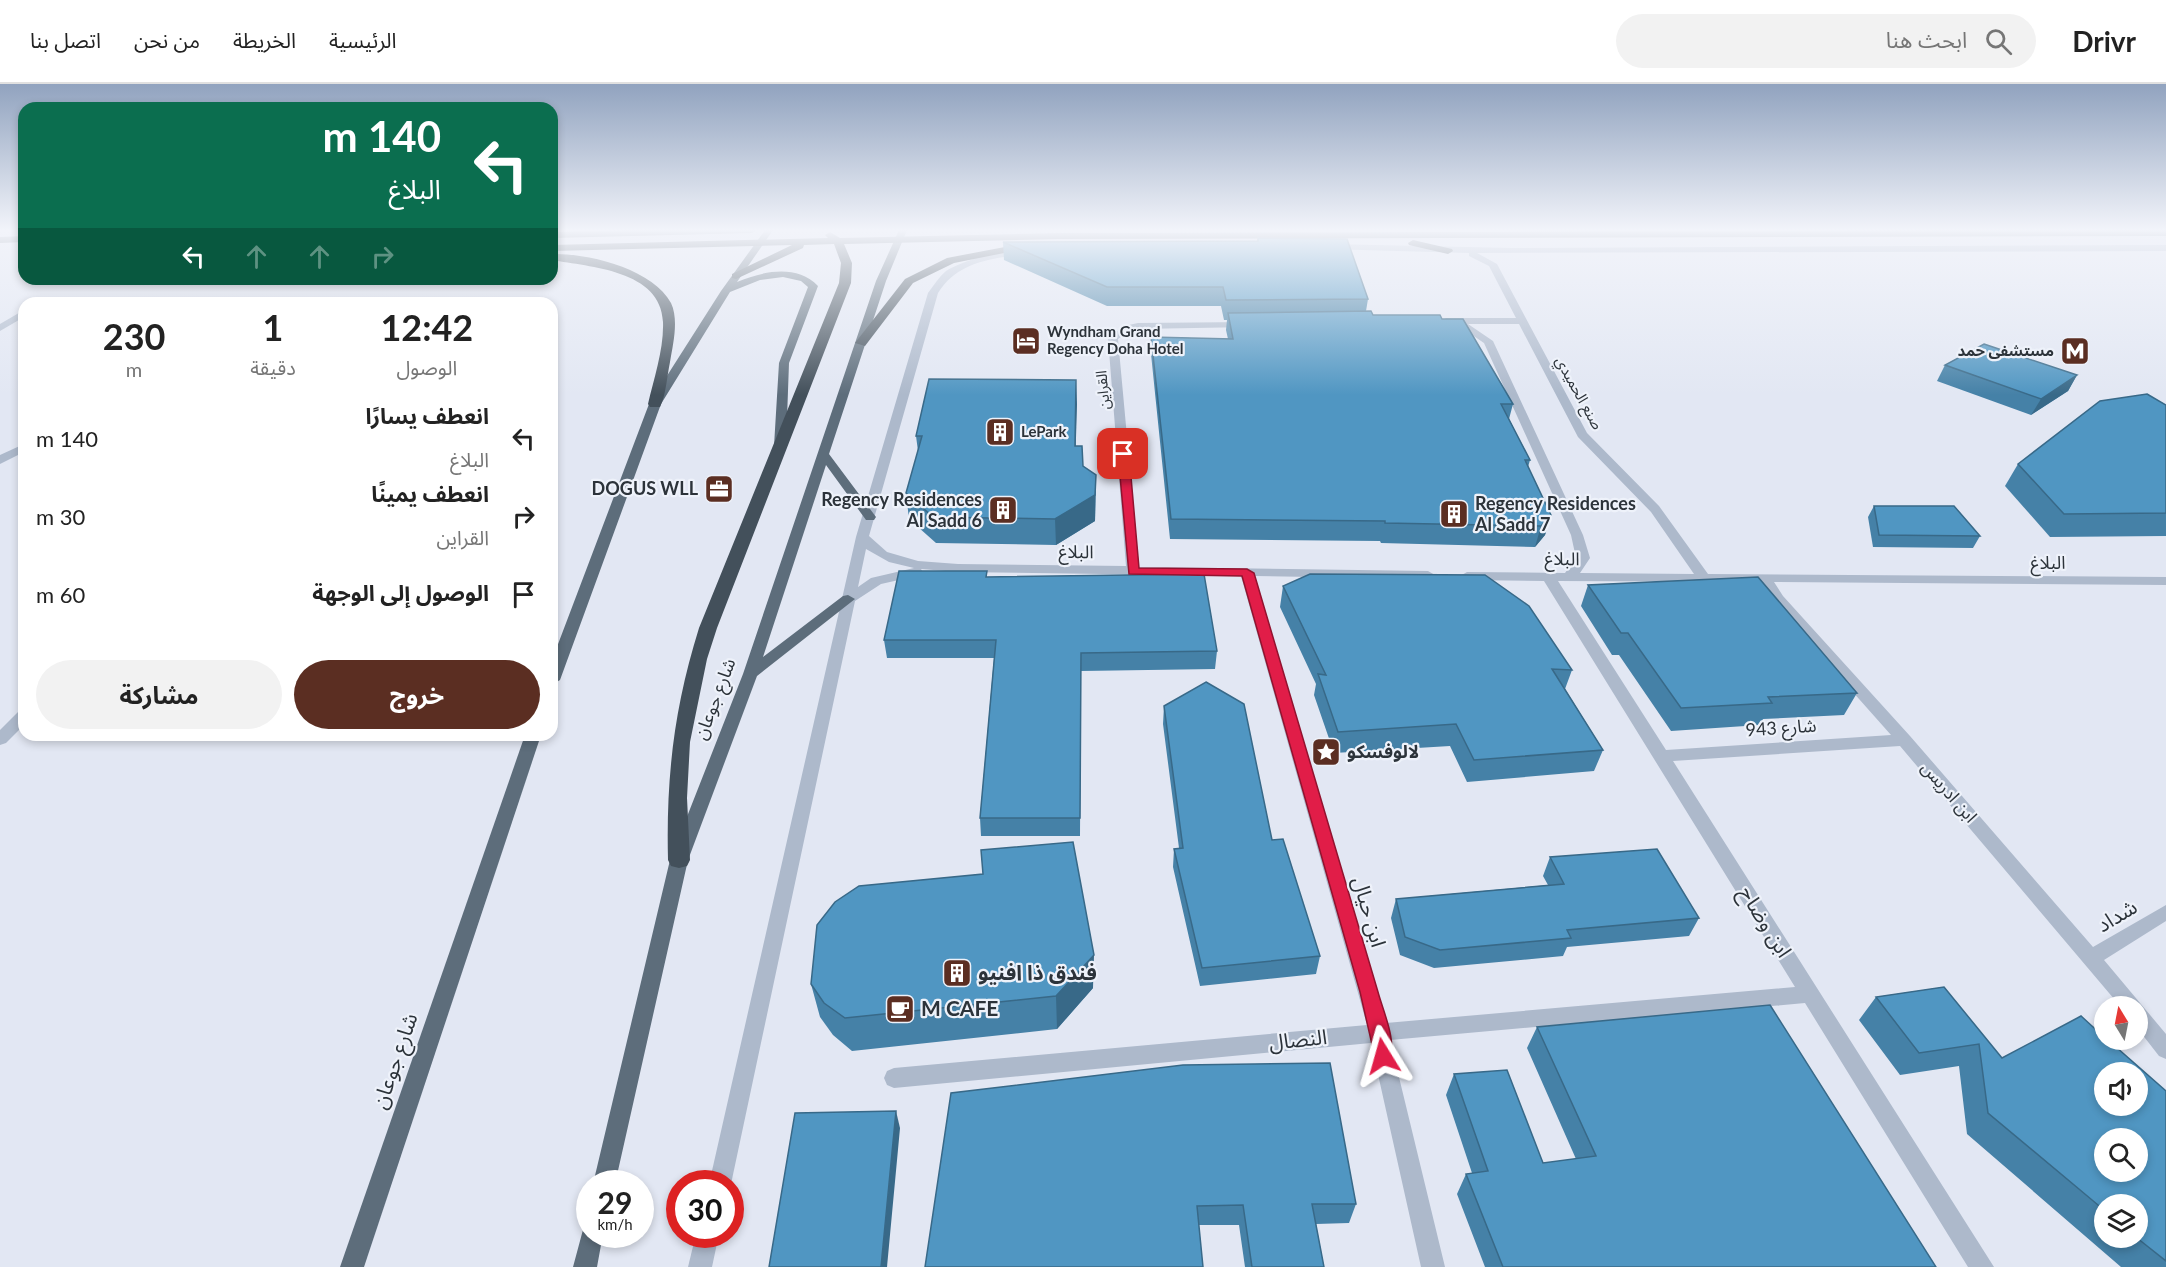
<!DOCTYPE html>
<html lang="ar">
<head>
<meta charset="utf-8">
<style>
  :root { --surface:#fff; --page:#f2f2f2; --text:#222; --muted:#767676; --line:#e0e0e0; --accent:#5b2e22 }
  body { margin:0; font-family:Lato,"Noto Sans Arabic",sans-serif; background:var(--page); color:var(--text); direction:rtl; height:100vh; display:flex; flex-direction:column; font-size:22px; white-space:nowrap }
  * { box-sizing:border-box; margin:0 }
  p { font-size:20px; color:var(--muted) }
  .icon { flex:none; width:33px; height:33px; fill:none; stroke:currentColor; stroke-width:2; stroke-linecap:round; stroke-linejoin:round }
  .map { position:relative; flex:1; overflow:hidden; direction:ltr }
  .drawer { position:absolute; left:18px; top:213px; width:540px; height:444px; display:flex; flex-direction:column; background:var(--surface); border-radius:18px; box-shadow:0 3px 9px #0003; direction:rtl }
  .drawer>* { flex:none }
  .hud { position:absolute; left:18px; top:18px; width:540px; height:183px; border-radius:18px; box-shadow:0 3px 9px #0003; direction:rtl; background:#0b6e4f; color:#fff; overflow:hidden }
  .needle { width:39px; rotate:350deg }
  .fabs { position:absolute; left:2094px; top:912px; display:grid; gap:12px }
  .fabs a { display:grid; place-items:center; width:54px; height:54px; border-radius:50%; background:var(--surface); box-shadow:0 3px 9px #0003; font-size:30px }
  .speed { position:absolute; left:576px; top:1086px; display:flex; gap:12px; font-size:30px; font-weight:700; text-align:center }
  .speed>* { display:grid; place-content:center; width:78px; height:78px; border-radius:50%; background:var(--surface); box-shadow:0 3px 9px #0003; line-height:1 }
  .speed small { font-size:15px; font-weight:400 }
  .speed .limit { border:9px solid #d22; background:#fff; color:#111 }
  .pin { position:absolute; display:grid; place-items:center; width:51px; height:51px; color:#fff; margin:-26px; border-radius:12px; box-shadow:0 3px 9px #0006 }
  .me { position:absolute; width:66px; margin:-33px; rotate:352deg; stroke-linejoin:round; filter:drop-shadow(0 0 4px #0008) }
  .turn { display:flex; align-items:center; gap:21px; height:126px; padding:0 18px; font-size:27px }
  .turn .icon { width:78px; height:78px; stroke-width:2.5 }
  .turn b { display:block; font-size:42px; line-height:51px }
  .lanes { display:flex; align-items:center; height:57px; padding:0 18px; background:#0003; justify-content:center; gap:30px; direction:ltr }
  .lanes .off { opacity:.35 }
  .eta { display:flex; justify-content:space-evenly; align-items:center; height:102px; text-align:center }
  .eta b { font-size:36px; font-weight:700; line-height:42px }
  .action { display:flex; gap:12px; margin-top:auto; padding:12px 18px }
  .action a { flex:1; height:69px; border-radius:36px; background:var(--accent); color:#fff; font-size:24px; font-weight:700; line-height:69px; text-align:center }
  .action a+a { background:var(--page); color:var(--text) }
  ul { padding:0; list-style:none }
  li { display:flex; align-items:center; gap:18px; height:78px; padding:0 18px }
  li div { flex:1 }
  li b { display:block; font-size:22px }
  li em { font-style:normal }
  header { display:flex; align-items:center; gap:36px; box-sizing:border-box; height:84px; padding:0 30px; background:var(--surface); border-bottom:2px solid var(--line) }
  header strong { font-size:28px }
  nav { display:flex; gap:33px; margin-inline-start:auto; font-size:21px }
  .search { width:420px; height:54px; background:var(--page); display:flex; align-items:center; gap:15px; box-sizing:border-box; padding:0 21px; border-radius:33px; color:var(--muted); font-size:22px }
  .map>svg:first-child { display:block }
</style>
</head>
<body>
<header>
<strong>Drivr</strong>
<div class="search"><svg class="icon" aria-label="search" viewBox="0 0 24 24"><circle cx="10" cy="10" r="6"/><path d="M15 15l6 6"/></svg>ابحث هنا</div>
<nav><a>الرئيسية</a><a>الخريطة</a><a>من نحن</a><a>اتصل بنا</a></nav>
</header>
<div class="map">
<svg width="2166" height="1183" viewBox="0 0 2166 1183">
  <rect width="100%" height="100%" fill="#e2e7f3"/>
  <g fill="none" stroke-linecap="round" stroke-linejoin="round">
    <!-- minor -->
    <g fill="#adb9cb" fill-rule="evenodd">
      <path d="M 1329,160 L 1512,164 L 2166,161 L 2166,167 L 1477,169 L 1497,180 L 1587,349 L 1659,422 L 1708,490 L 2166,493 L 2166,501 L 1774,498 L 1783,512 L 1910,652 L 2093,863 L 2166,821 L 2166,837 L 2104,876 L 2166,950 L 2166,975 L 2159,972 L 2138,945 L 2138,922 L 2120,922 L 1900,662 L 1673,677 L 1994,1183 L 1968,1183 L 1805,919 L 1390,956 L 1445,1183 L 1421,1183 L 1371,959 L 894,1004 L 887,1001 L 884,994 L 887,987 L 894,984 L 1367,941 L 1241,492 L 958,488 L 921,485 L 923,488 L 921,491 L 881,500 L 855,517 L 731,1100 L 709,1100 L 856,453 L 928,209 C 934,201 939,193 946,187 C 960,178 1014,159 1027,168 C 1021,172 1012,172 1004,173 C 977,177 953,185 938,209 L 869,452 L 887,468 L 918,477 L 958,480 L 1126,482 L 1108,254 L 1124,242 L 1138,239 L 1248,238 L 1253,241 L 1251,243 L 1138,245 L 1131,246 L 1118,255 L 1139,483 L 1428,487 L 1435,491 L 1428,495 L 1255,492 L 1386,939 L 1795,903 L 1544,497 L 1467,496 L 1460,492 L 1467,488 L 1565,489 L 1576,474 L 1571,451 L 1484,259 L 1456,240 L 1446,240 L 1441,237 L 1446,234 L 1516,234 L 1489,182 L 1469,172 L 1469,169 L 1326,165 L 1325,163 ZM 1468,240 L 1519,240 L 1578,353 L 1651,428 L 1694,490 L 1580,489 L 1590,474 L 1583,451 L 1493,257 ZM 866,465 L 889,478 L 914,484 L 871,494 L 858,503 ZM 1558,497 L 1761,498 L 1772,517 L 1891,651 L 1666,666 Z"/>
      <polygon points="54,216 164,216 169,219 49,219"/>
      <polygon points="24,226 24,233 0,247 0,240"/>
      <polygon points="24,360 24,368 0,380 0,371"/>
      <polygon points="24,627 24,641 6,659 0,661 0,646 18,628"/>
      <polygon points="696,1150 719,1150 712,1183 688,1183"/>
    </g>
    <!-- major -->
    <g fill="#5d6d7b" fill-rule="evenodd">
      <path d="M 765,146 L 773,146 L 737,198 C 763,187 797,180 818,202 L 789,279 L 786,362 L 780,365 L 774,362 L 779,279 L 808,203 L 801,197 L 783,193 L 760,196 L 730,208 L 661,320 L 560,596 L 552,601 L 552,576 L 649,320 L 721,207 Z"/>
      <polygon points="899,146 907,146 886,197 829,370 876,433 874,436 866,436 826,381 763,573 843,512 848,511 855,515 757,592 688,776 615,1100 593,1100 670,776 743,590 876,197"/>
      <polygon points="525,651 541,651 364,1183 340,1183"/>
      <polygon points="590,1139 590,1150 603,1150 597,1183 573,1183 584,1142"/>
    </g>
    <!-- highway -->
    <g fill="#43505b" fill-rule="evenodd">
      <polygon points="649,146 757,146 752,149 552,154 552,148"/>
      <path d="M 2166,146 L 2166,152 L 1058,155 L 844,160 L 852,179 L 851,199 L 717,544 L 707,575 L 690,658 L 687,714 L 690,776 L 687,782 L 679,784 L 671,782 L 668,776 C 666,693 674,624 699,544 L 839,199 L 841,179 L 834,160 L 804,161 L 803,164 L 736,195 L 732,194 L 732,190 L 792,161 L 552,167 L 552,161 L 828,154 L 825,151 L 830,148 L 840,154 L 1058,149 Z"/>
      <polygon points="24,152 24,158 0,159 0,153"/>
      <polygon points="1413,156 1452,165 1453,167 1448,170 1409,161 1408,159"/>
      <polygon points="1020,160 1024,161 1024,165 954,179 913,199 865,262 855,259 905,195 947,174"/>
      <path d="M 552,170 C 588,169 653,185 671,219 C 679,236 673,260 670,278 C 667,292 666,311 660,323 L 650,323 L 648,320 C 654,294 664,265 663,238 C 661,186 590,183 552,176 Z"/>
    </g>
  </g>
  <!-- wall -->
  <g fill="#4581a7" fill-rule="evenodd">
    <polygon points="1258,154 1368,215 1366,227 1373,231 1442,235 1513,320 1509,335 1530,376 1528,383 1551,431 1545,451 1535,463 1381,459 1380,457 1170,455 1151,270 1151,253 1228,255 1226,246 1227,236 1224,236 1221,222 1107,222 1004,176 1003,158 1257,157"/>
    <polygon points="1945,281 2077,291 2068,307 2031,331 1937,297"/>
    <polygon points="1076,296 1075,362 1083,382 1096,391 1095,437 1056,461 936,459 909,435 906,409 918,367 916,352"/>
    <polygon points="2166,321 2166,452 2050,453 2005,402 2018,380"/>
    <polygon points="1874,422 1980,452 1973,464 1873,463 1868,433"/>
    <polygon points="987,487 987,493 1217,567 1215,585 1081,587 1080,752 981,752 980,734 994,574 887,574 884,556"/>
    <polygon points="1588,501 1857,609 1844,631 1763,635 1760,641 1671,647 1619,571 1612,571 1581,522"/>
    <polygon points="1283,502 1572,586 1565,605 1603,666 1594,687 1467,698 1450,662 1334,669 1314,611 1316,600 1280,523"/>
    <polygon points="1164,622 1272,756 1320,872 1316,890 1200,902 1173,783 1174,765 1179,764 1163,640"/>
    <polygon points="1550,773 1699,834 1689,852 1567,863 1563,872 1434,884 1400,871 1391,834 1396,815 1548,801 1543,792"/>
    <polygon points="811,900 1093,904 1057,945 852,967 833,951 820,933"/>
    <path d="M 1944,903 L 2002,974 L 2166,1007 L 2166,1183 L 2121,1183 L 1967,1050 L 1959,982 L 1900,991 L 1859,936 L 1876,913 ZM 2104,1120 L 2138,1154 L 2104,1154 Z"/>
    <polygon points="1537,943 1936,1183 1485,1183 1457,1110 1466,1090 1472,1089 1446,1011 1454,990 1543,1079 1576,1075 1527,964"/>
    <polygon points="951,1009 1356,1120 1349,1139 1316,1140 1324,1183 1245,1183 1239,1141 1199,1141"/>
  </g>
  <!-- shaded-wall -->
  <g fill="#386988">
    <polygon points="2077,291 2068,307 2031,331 2041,315"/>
    <polygon points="1076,296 1077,320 1075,387 1075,362"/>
    <polygon points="1096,391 1095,437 1056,461 1055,435"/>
    <polygon points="1551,431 1545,451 1535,463 1541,442"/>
    <polygon points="1094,871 1093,904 1057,945 1056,912"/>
    <polygon points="896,1027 900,1044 887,1183 881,1183"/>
  </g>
  <!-- building -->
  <g fill="#5096c2" stroke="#386988" stroke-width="1.5" fill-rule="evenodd">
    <polygon points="1258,154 1347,155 1368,215 1226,216 1223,203 1107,203 1003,158 1258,157"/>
    <polygon points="1371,227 1373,231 1440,231 1442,235 1463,235 1513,320 1501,320 1530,376 1525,376 1551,431 1541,442 1385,439 1385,437 1171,435 1151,253 1233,255 1228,229"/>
    <polygon points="1984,260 2077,291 2041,315 1945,281"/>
    <polygon points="929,295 1076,296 1075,362 1082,362 1083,382 1096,391 1095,411 1055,435 933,433 906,409 922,352 916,352"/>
    <polygon points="2147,310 2166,321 2166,429 2064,430 2018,380 2100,317"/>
    <polygon points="1874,422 1954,422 1980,452 1879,451"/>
    <polygon points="899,487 987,487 986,493 1204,490 1217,567 1081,569 1080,734 980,734 996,556 884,556"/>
    <polygon points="1310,490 1485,491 1529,522 1572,586 1552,585 1603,666 1474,676 1456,640 1338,648 1318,590 1326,591 1283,502"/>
    <polygon points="1758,493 1857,609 1768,613 1772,619 1681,624 1628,549 1621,549 1588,501"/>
    <polygon points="1206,598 1244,620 1272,756 1283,755 1320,872 1202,884 1174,765 1183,764 1164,622"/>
    <polygon points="1073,758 1094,871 1056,912 845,934 824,919 811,900 817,841 835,818 859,802 983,790 981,766"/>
    <polygon points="1657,765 1699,834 1567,846 1571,854 1440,866 1405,853 1396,815 1564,800 1550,773"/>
    <path d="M 1944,903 L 2002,974 L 2081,932 L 2104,953 L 2104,956 L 2108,956 L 2166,1007 L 2166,1177 L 2137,1154 L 2138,1120 L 2104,1120 L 2104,1126 L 1988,1029 L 1979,960 L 1919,969 L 1876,913 ZM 2104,988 L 2138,988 L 2138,1022 L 2104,1022 ZM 2104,1054 L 2138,1054 L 2138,1088 L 2104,1088 Z"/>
    <polygon points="1770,921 1936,1183 1503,1183 1466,1090 1488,1087 1454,990 1507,986 1543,1079 1596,1072 1537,943"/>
    <polygon points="1330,979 1356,1120 1312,1120 1324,1183 1252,1183 1243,1121 1197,1122 1203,1183 925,1183 951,1009 1183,981"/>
    <polygon points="896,1027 881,1183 769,1183 795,1029"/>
  </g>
  <!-- sky -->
  <linearGradient id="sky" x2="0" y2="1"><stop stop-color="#91a3bf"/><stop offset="0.47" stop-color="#f2f4fa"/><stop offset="1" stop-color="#f2f4fa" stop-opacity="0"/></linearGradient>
  <rect width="2166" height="311" fill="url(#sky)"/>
  <!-- route -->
  <path fill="#e11d48" stroke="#92132f" stroke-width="1.5" d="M 1123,366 L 1129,370 L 1139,484 L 1247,485 L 1254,489 L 1378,908 C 1383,927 1398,959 1389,978 L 1383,980 L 1376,978 L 1360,908 L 1242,492 L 1129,490 L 1118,370 Z"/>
  <!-- icons -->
  <defs>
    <g id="hotel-square" transform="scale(1.5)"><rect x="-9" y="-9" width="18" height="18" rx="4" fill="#5b2e22" stroke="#eef2fa"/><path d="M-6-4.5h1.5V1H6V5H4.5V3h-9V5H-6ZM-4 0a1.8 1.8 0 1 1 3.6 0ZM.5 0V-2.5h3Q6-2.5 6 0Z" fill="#fff"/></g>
    <g id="metro-square" transform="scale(1.5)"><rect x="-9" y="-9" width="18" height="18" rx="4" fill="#5b2e22" stroke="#eef2fa"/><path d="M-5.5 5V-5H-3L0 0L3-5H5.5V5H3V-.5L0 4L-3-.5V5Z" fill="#fff"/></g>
    <g id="building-square" transform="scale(1.5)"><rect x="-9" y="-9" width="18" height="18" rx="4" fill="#5b2e22" stroke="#eef2fa"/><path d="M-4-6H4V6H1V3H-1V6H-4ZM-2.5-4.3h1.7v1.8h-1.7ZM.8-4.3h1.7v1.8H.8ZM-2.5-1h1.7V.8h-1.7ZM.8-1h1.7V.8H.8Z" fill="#fff"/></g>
    <g id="office-square" transform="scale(1.5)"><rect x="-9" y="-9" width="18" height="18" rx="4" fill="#5b2e22" stroke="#eef2fa"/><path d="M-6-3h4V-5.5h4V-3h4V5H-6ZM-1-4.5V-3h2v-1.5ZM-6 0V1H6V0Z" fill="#fff"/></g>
    <g id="sight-square" transform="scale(1.5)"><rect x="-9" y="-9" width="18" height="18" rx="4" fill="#5b2e22" stroke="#eef2fa"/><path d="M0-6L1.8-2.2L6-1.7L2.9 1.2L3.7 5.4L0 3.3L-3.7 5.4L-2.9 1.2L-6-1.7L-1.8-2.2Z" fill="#fff"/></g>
    <g id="cafe-square" transform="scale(1.5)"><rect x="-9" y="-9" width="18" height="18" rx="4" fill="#5b2e22" stroke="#eef2fa"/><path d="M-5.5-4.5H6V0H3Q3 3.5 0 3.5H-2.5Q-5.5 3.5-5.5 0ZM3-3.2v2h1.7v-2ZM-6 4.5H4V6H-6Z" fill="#fff"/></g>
  </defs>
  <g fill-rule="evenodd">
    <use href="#hotel-square" x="1026" y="257"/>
    <use href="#metro-square" x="2075" y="267"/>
    <use href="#building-square" x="1000" y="348"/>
    <use href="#office-square" x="719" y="405"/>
    <use href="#building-square" x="1003" y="426"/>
    <use href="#building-square" x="1454" y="430"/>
    <use href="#sight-square" x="1326" y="668"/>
    <use href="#building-square" x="957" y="889"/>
    <use href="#cafe-square" x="900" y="925"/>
  </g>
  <g text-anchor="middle" stroke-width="4.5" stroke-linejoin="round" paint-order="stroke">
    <!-- far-poi labels -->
    <g font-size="15" font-weight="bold" fill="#2c333a" stroke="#eef2fa" text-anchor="start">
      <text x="1047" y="253">Wyndham Grand<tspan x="1047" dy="17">Regency Doha Hotel</tspan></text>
      <text x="2054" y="272" text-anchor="end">مستشفى حمد</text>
      <text x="1021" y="353">LePark</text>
    </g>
    <!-- far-street labels -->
    <g font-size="15" fill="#2c333a" stroke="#eef2fa">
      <text transform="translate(1103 306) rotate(-95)" y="5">القراين</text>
      <text transform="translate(1579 309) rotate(61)" y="5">صنع الحميدي</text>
    </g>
    <!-- poi labels -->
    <g font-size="18" font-weight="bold" fill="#2c333a" stroke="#eef2fa" text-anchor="end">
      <text x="698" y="411">DOGUS WLL</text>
      <text x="982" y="422">Regency Residences<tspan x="982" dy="21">Al Sadd 6</tspan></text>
      <text x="1475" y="426" text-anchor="start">Regency Residences<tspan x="1475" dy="21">Al Sadd 7</tspan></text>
      <text x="1347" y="674" text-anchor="start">لالوفسكو</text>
    </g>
    <!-- street labels -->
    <g font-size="18" fill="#2c333a" stroke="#eef2fa">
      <text transform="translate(1076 468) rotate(1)" y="6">البلاغ</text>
      <text transform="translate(1562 475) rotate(1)" y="6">البلاغ</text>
      <text x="2048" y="485">البلاغ</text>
      <text transform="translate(715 615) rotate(-69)" y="6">شارع جوعان</text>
      <text transform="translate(1781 644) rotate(-4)" y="6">شارع 943</text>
      <text transform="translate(1949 708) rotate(49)" y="6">ابن ادريس</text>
    </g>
    <!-- near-street labels -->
    <g font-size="21" fill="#2c333a" stroke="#eef2fa">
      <text transform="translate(1369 828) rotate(74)" y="7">ابن حيال</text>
      <text transform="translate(2117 832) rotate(-31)" y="7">شداد</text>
      <text transform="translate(1765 838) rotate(58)" y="7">ابن وضاح</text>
      <text transform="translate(1298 956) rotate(-6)" y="7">النصال</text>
      <text transform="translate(395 977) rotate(-71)" y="7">شارع جوعان</text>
    </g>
    <!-- near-poi labels -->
    <g font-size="21" font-weight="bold" fill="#2c333a" stroke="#eef2fa" text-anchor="start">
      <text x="978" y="896">فندق ذا افنيو</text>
      <text x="921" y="932">M CAFE</text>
    </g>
  </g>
</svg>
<div class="fabs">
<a><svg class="needle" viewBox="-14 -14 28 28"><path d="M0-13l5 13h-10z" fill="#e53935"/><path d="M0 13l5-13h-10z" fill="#767676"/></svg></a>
<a><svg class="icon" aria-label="sound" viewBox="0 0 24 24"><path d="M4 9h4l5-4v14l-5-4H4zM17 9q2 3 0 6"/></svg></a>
<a><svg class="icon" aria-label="search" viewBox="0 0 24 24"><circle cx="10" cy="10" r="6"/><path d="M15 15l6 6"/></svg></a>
<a><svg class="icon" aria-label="layers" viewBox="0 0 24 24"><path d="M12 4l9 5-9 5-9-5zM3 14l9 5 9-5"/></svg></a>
</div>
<div class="speed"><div>29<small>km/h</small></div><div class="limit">30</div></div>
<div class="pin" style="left:1123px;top:370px;background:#d93025"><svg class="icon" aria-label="arrive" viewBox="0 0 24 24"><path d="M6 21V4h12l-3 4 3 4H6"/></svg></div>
<svg class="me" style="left:1383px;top:972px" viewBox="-20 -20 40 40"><path d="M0-17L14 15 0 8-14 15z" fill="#e11d48" stroke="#fff" stroke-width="4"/></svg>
<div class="hud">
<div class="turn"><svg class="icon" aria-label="left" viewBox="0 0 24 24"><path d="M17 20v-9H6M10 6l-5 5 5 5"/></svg><div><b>140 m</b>البلاغ</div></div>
<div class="lanes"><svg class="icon" aria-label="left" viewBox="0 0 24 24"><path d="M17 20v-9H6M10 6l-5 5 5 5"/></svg><svg class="icon off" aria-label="ahead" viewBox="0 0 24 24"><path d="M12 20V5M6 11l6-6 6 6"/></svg><svg class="icon off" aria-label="ahead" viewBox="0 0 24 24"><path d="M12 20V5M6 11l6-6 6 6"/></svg><svg class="icon off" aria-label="right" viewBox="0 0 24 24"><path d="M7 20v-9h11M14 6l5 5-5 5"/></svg></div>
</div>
<section class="drawer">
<div class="eta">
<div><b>12:42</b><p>الوصول</p></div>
<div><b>1</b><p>دقيقة</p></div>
<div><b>230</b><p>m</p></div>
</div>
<ul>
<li><svg class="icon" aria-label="left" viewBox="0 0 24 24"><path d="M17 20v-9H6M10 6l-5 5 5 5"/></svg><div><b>انعطف يسارًا</b><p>البلاغ</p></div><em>140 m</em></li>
<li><svg class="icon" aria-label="right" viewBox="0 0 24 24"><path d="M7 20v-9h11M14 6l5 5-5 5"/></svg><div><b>انعطف يمينًا</b><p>القراين</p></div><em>30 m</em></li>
<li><svg class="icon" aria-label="arrive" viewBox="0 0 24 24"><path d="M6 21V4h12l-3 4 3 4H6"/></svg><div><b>الوصول إلى الوجهة</b></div><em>60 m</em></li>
</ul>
<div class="action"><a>خروج</a><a>مشاركة</a></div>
</section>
</div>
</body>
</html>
